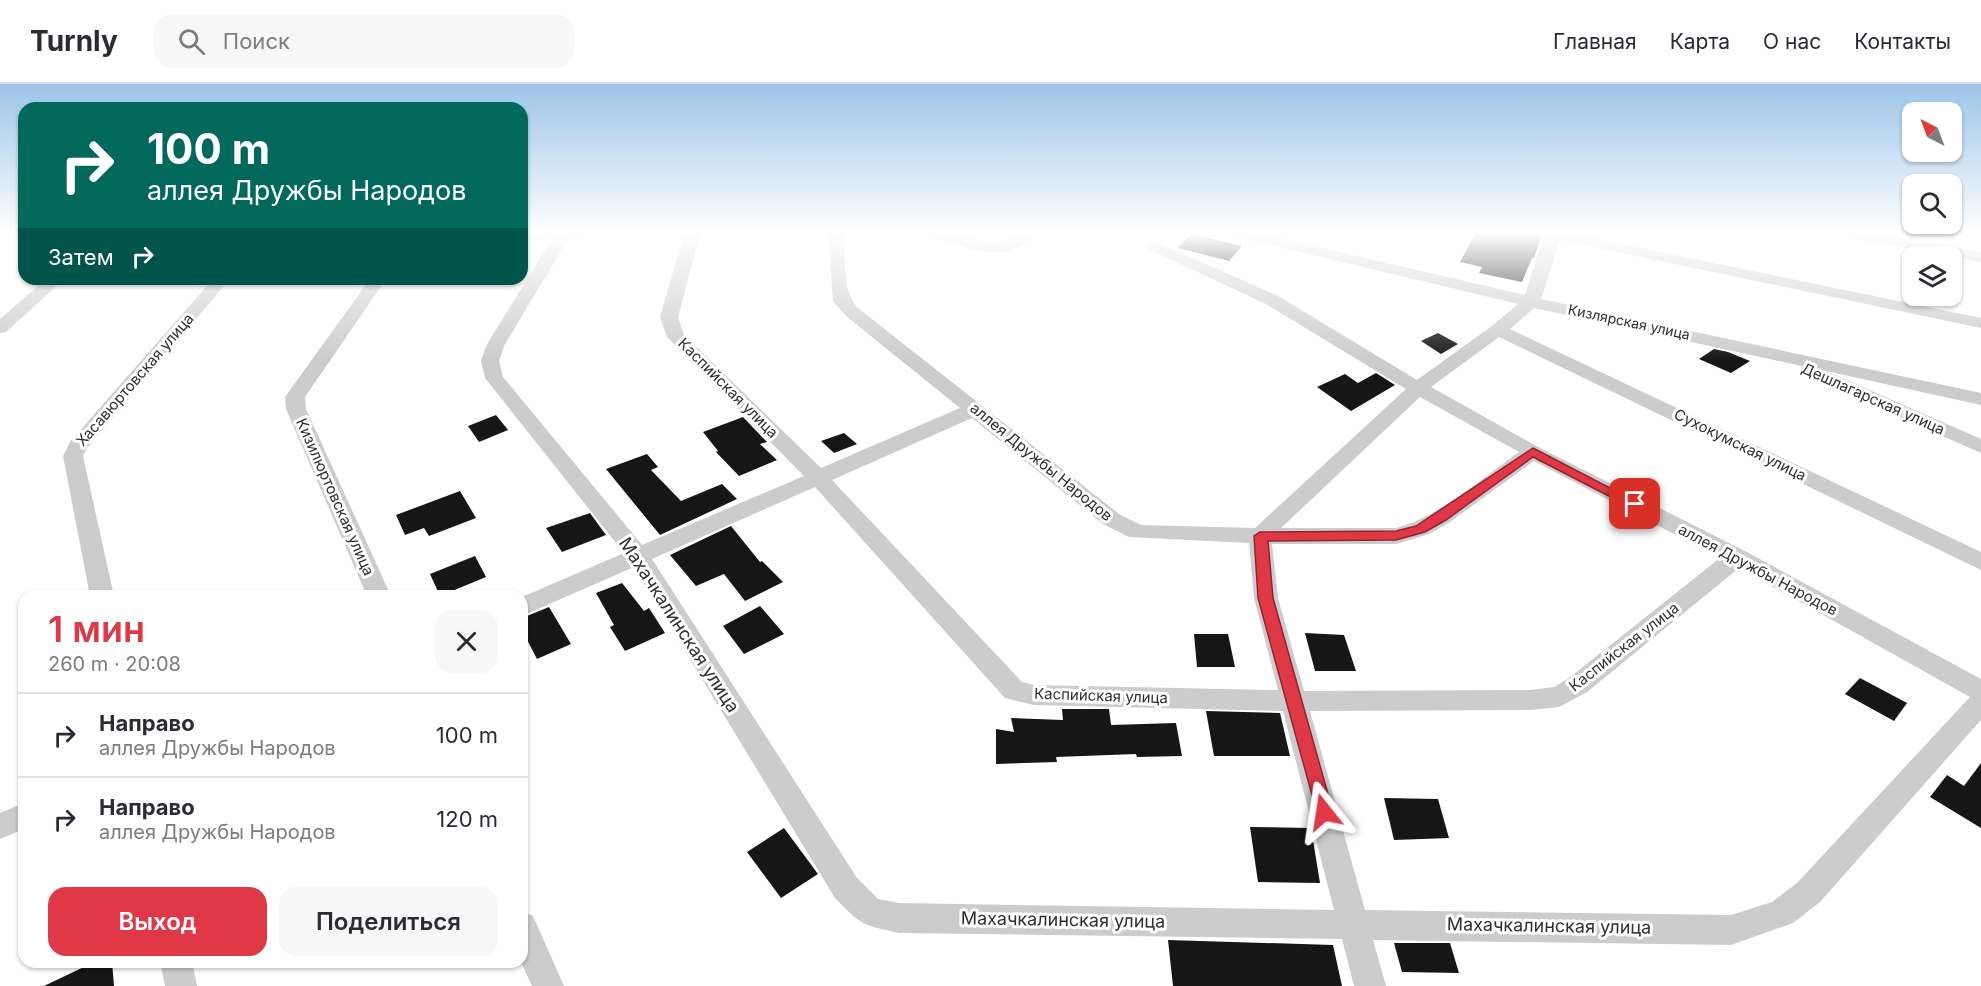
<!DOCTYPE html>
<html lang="ru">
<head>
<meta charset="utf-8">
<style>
  :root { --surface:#fff; --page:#f7f7f7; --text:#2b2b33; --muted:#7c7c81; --line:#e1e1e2; --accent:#e03846 }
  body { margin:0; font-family:Inter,sans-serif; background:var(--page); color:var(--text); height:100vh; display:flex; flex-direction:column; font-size:22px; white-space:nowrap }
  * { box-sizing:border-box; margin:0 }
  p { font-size:20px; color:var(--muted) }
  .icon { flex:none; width:33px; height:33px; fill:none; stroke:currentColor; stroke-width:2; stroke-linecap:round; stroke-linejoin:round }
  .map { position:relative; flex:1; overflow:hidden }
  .side { position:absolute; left:18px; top:506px; width:510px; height:378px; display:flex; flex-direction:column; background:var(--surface); border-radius:18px; box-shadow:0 2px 4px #0004 }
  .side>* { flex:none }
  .banner { position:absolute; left:18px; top:18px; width:510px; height:183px; border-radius:18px; box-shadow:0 2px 4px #0004; background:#00695c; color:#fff; overflow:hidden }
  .needle { width:39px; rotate:318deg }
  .tools { position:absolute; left:1902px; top:18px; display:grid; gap:12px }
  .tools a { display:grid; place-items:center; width:60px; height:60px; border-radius:12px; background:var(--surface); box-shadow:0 2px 4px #0004; font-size:30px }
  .pin { position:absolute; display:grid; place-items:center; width:51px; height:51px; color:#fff; margin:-26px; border-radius:12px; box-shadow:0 3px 9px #0006 }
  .me { position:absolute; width:66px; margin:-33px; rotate:345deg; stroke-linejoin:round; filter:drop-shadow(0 0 4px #0008) }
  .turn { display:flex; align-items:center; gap:21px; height:126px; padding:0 30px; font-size:27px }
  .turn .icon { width:78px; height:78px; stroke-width:2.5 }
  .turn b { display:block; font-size:42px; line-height:51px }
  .then { display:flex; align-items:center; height:57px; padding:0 30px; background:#0003; gap:12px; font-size:22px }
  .round { display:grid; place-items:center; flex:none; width:63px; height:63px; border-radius:18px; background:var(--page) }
  .headline { display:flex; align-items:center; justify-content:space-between; height:102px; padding:0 30px }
  h1 { font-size:36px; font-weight:600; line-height:45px; color:var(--accent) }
  .primary-button { display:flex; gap:12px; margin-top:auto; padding:12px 30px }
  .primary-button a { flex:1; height:69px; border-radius:18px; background:var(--accent); color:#fff; font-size:24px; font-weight:600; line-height:69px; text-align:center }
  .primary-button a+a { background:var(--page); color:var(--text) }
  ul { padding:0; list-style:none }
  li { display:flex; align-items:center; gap:18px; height:84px; padding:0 30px; border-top:2px solid var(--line) }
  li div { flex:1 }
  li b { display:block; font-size:22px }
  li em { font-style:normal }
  header { display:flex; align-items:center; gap:36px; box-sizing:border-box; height:84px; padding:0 30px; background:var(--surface); border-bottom:2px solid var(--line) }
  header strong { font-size:28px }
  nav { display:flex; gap:33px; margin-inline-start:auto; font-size:21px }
  .search { width:420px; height:54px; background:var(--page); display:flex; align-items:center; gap:15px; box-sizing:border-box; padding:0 21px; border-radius:18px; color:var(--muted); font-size:22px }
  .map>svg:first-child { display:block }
</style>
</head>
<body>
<header>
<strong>Turnly</strong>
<div class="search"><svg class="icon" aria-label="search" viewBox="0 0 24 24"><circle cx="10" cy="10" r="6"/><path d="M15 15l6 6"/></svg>Поиск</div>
<nav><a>Главная</a><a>Карта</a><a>О нас</a><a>Контакты</a></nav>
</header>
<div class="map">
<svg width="1981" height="902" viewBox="0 0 1981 902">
  <rect width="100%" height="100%" fill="#fff"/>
  <!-- building -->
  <g fill="#161616">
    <polygon points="1191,150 1192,150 1242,162 1229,177 1178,164"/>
    <polygon points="1475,150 1542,150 1534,174 1532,174 1522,198 1479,189 1482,183 1460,178"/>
    <polygon points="1438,249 1458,260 1441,270 1421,257"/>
    <polygon points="1714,265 1728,268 1750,277 1731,289 1699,275"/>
    <polygon points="1376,289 1395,301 1351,327 1317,303 1345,290 1358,299"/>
    <polygon points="496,331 508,346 479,358 468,342"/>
    <polygon points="743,333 767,358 760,360 777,376 739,392 716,368 718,367 703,348"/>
    <polygon points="844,349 857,360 834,369 821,357"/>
    <polygon points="647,370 658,383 651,386 681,417 722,400 737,415 660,451 606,385"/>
    <polygon points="460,407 476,434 429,452 424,444 405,451 396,431"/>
    <polygon points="590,429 606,451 562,468 546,444"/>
    <polygon points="731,442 760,478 762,477 783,498 745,517 724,490 696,502 670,471"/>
    <polygon points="475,472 486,493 440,512 430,490"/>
    <polygon points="622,499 644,527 649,524 665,549 625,567 610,543 614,541 596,509"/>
    <polygon points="760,522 784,550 744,570 723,542"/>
    <polygon points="549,523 571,560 537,575 522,546 522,534"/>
    <polygon points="1305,549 1344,551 1356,587 1315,587"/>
    <polygon points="1194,550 1228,550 1235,583 1197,583"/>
    <polygon points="1860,594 1907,619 1894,637 1845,610"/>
    <polygon points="1062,625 1109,625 1111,641 1176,639 1182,672 1137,673 1136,670 1056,673 1057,678 996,680 996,645 1014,648 1011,634 1063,636"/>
    <polygon points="1206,627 1280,629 1290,672 1214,672"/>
    <polygon points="1981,679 1981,744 1930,713 1947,691 1964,702"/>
    <polygon points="1384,714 1438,715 1449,754 1394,756"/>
    <polygon points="1250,743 1311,744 1320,799 1258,798"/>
    <polygon points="784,744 818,790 781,814 747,768"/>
    <polygon points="1168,856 1333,861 1342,902 1173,902"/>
    <polygon points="1394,859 1450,859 1459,889 1402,888"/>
    <polygon points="87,878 112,878 114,902 44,902 88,881"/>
  </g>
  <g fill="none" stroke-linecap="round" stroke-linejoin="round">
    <!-- street -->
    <g fill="#ccc" fill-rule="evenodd">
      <path d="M 522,150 L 582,150 L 579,153 L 568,155 L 504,262 L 499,277 L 503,293 L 642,461 L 804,392 L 667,253 L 660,233 L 684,150 L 700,150 L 678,233 L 684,251 L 821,384 L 960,324 L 846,232 L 833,217 L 828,150 L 844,150 C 846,174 841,206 858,224 L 1119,430 L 1141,441 L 1255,444 L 1406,305 L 1266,220 L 1146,164 L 1144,161 L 1152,156 L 1278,212 L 1417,296 L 1492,242 L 1518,220 L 1238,153 L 1235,150 L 1262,150 L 1525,211 L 1544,150 L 1573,150 L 1981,234 L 1981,244 L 1560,156 L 1541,215 L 1981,309 L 1981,321 L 1826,287 L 1981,355 L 1981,369 L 1801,290 L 1799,286 L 1802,282 L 1534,224 L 1510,245 L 1981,468 L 1981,486 L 1499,253 L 1431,303 L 1540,364 L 1745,467 L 1981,595 L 1981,636 L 1820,818 L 1793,839 L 1731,861 L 1373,856 L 1386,902 L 1354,902 L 1342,855 L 899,849 C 862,841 861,841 835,814 L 634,483 L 522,532 L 522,513 L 624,469 L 485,294 L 481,277 L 486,262 L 552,155 L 522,156 ZM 1420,313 L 1519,368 C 1481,395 1441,432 1396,444 L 1281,444 ZM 972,334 L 1103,440 L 1129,453 L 1249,459 L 1254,514 L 1278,606 L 1034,601 L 1022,598 L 832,396 ZM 1534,377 L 1720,474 L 1569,594 L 1554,603 L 1530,606 L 1304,607 L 1278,514 L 1272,460 L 1396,460 L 1429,450 L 1450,438 ZM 815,403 L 1005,614 L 1034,621 L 1283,627 L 1334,826 L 899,819 L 878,815 L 857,794 L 652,475 ZM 1739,484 L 1970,613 L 1798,798 L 1772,818 L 1731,831 L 1365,826 L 1310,627 L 1530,626 L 1559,623 L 1587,608 Z"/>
      <path d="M 929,150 C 937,150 946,149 953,150 C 979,152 994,169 1017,150 L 1034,150 C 1008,184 965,162 932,153 Z"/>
      <polygon points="1847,150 1879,150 1981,168 1981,178 1855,155"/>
      <polygon points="46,195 64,195 6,248 0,249 0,235"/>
      <polygon points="213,195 230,195 87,364 83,372 114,512 90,512 63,372 70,358"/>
      <polygon points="370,195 386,195 305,313 306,325 391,512 367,512 286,325 285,313"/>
      <polygon points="24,719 24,745 0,755 0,729"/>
      <polygon points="522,827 533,832 564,902 532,902 521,878"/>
      <polygon points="160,878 192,878 197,902 165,902"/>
    </g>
  </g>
  <!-- sky -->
  <linearGradient id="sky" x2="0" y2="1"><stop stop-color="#9cc5e9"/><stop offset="0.54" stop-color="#fff"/><stop offset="1" stop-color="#fff" stop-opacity="0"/></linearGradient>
  <rect width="1981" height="276" fill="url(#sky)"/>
  <!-- route -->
  <polygon fill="#e03846" stroke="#92242e" stroke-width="1.5" points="1533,364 1641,420 1639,423 1630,423 1533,373 1446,436 1425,448 1396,456 1268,457 1273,514 1333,728 1330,733 1324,735 1318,733 1258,514 1254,452 1260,448 1396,447 1416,442"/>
  <g text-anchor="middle" stroke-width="6" stroke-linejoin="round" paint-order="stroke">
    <!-- far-street labels -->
    <g font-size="14" fill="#2f2f2f" stroke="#fff">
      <text transform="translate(1629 238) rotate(12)" y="5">Кизлярская улица</text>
    </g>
    <!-- street labels -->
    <g font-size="15" fill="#2f2f2f" stroke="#fff">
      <text transform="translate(135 296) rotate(-49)" y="5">Хасавюртовская улица</text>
      <text transform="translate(728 304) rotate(45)" y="5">Каспийская улица</text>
      <text transform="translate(1873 315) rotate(24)" y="5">Дешлагарская улица</text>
      <text transform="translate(1740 361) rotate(26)" y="5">Сухокумская улица</text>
      <text transform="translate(1041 378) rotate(39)" y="5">аллея Дружбы Народов</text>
      <text transform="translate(335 413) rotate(66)" y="5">Кизилюртовская улица</text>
      <text transform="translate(1758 486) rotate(28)" y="5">аллея Дружбы Народов</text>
      <text transform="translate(1624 563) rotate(-38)" y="5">Каспийская улица</text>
      <text transform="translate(1101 612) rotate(2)" y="5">Каспийская улица</text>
    </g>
    <!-- near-street labels -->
    <g font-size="18" fill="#2f2f2f" stroke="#fff">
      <text transform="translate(679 541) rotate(57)" y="6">Махачкалинская улица</text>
      <text transform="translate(1063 836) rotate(1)" y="6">Махачкалинская улица</text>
      <text transform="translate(1549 842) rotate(1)" y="6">Махачкалинская улица</text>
    </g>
  </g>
</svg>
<div class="tools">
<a><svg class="needle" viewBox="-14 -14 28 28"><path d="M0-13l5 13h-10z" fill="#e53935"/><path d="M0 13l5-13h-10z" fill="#7c7c81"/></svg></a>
<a><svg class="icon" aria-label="search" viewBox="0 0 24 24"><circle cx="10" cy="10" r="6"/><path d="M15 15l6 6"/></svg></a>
<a><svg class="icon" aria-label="layers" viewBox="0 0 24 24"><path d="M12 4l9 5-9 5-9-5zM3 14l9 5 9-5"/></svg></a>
</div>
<div class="pin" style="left:1635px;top:420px;background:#d93025"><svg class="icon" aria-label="arrive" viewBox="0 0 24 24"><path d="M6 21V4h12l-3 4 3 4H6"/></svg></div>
<svg class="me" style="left:1324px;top:728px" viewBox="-20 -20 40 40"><path d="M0-17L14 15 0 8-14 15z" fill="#e03846" stroke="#fff" stroke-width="4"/></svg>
<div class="banner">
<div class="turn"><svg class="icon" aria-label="right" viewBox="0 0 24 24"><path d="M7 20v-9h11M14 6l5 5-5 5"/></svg><div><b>100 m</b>аллея Дружбы Народов</div></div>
<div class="then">Затем<svg class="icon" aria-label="right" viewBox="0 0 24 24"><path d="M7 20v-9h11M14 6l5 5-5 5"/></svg></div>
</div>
<section class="side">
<div class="headline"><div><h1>1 мин</h1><p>260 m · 20:08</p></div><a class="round"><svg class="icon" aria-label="close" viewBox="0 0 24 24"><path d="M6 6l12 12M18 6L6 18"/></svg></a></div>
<ul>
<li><svg class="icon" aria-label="right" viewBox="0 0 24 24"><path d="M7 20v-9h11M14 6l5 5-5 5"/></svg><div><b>Направо</b><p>аллея Дружбы Народов</p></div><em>100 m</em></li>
<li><svg class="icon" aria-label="right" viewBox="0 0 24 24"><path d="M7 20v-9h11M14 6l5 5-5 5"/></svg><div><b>Направо</b><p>аллея Дружбы Народов</p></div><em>120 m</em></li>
</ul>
<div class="primary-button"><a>Выход</a><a>Поделиться</a></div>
</section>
</div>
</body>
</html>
